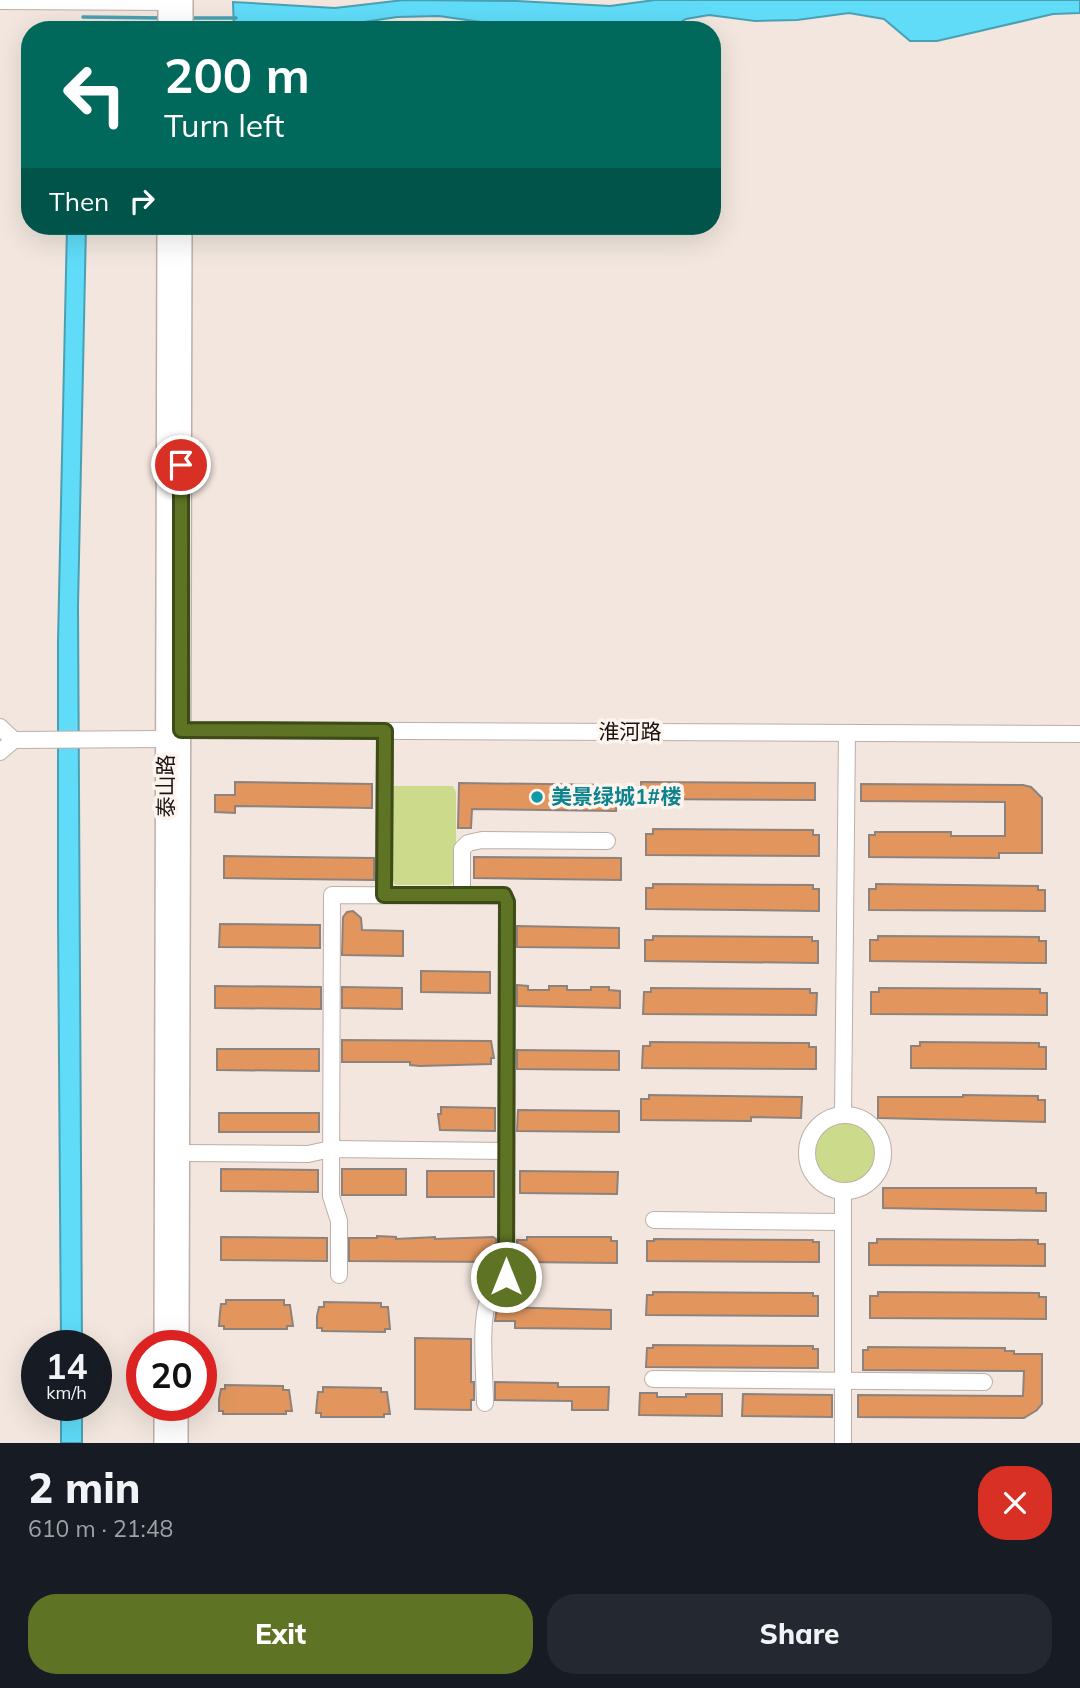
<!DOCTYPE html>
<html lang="en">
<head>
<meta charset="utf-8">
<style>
  :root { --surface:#171b24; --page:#242831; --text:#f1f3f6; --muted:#9ea1a6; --accent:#5e7323 }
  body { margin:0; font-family:Mulish,"Noto Sans SC",sans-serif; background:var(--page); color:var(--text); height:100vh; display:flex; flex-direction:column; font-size:26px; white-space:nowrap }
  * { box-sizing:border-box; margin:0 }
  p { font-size:23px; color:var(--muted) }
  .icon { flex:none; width:38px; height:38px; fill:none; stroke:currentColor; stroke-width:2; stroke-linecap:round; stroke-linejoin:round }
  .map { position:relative; height:1443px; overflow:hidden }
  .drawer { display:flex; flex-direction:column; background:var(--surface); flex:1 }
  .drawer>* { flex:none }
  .hud { position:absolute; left:21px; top:21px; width:700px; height:214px; border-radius:28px; box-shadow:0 7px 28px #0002; background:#00695c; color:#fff; overflow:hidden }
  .speed { position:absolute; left:21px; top:1330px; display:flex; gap:14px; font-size:35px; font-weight:700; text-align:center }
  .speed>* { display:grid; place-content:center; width:91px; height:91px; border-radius:50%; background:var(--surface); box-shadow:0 7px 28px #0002; line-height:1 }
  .speed small { font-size:18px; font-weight:400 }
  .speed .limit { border:10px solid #d22; background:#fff; color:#111 }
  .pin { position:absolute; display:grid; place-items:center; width:60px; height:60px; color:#fff; margin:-30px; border:4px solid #fff; border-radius:50%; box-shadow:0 2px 7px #0007 }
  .me { position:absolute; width:77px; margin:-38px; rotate:0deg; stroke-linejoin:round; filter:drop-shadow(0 0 5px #0008) }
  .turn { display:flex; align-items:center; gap:24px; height:147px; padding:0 28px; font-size:32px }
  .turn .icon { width:91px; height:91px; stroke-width:2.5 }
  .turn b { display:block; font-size:49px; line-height:60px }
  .then { display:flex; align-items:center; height:66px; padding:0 28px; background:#0003; gap:14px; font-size:26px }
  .round { display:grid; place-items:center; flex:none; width:74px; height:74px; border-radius:28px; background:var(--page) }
  .summary { display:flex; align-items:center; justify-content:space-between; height:119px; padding:0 28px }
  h1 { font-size:42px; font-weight:800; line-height:52px }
  .action { display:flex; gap:14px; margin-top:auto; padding:14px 28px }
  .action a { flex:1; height:80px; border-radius:28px; background:var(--accent); color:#fff; font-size:28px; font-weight:800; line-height:80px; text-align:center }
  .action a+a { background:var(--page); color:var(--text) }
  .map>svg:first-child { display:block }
</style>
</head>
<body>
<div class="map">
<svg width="1080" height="1443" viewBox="0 0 1080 1443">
  <rect width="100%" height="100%" fill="#f2e6de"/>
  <!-- green -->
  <g fill="#ccdb8b">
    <polygon points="393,786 453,786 456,792 456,881 450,885 395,885 393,880"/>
    <circle cx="845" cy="1153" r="31"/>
  </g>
  <!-- water -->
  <g fill="#60dcf9" stroke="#4aa0b3" stroke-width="2">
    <polygon points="404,0 517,1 610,6 655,0 1080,0 1080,13 1053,14 937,41 910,41 884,19 849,13 797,20 755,21 709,15 686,19 673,27 623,23 611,30 500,30 481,22 439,16 397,17 364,22 334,30 234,30 233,2 335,8"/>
    <polygon points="67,226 86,226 78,606 82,1346 61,1346 58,916 58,642"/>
    <rect x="61" y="1405" width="21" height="38"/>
  </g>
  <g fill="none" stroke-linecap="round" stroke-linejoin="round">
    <!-- stream -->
    <g stroke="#4aa0b3" stroke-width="3.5">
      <polyline points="83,17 163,18"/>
      <polyline points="188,18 236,18"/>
    </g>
  </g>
  <!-- building -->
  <g fill="#e2965e" stroke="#8e837c" stroke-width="2">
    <polygon points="235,782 372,784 372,808 235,806 235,813 215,812 215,795 235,795"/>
    <polygon points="641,782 815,783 815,800 641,799"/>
    <polygon points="459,783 616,785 616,811 472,809 471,828 458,828"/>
    <polygon points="861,784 1023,785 1031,787 1042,798 1042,853 999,853 999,858 869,857 869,835 875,835 875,832 951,832 951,836 1005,836 1005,802 861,801"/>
    <polygon points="653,829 813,830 813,835 819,835 819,856 646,855 646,834 653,834"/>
    <polygon points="224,856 374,858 374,880 224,878"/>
    <polygon points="474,857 621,858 621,880 474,878"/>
    <polygon points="653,884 813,885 813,889 819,889 819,911 646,909 646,888 653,888"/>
    <polygon points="876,884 1038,886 1038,890 1045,890 1045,911 869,910 869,889 876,889"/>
    <polygon points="353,911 361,918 362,930 403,931 403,956 342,955 343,917 347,912"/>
    <polygon points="220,924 320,925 320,948 219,947"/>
    <polygon points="517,926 619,928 619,948 517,947"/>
    <polygon points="653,936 812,937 812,941 818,941 818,963 645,961 645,940 653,940"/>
    <polygon points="878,936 1039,937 1039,941 1046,941 1046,963 870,961 870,940 878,940"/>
    <polygon points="421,971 490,972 490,993 421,992"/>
    <polygon points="517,985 528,986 528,990 549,990 549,986 567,986 567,990 591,990 591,987 609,987 609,990 620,991 620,1008 517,1006"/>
    <polygon points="215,986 321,987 321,1009 215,1008"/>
    <polygon points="342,987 402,988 402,1009 342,1008"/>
    <polygon points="651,988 810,989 810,993 817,993 816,1015 643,1014 644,992 651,992"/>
    <polygon points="879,988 1040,989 1040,993 1047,993 1047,1015 871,1014 871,992 879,992"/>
    <polygon points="342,1040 491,1041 494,1058 491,1058 491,1064 420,1066 410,1065 410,1062 342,1062"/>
    <polygon points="650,1042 809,1043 809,1047 816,1047 816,1069 642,1068 643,1046 650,1046"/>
    <polygon points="920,1042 1039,1043 1039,1047 1046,1047 1046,1069 911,1068 911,1046 920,1046"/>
    <polygon points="217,1049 319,1049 319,1071 217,1070"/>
    <polygon points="517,1050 619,1051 619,1070 517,1069"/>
    <polygon points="649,1095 802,1097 801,1118 751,1117 751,1121 641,1120 641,1099 649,1099"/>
    <polygon points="963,1095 1038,1096 1038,1100 1045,1100 1045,1122 878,1118 878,1097 963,1097"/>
    <polygon points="441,1107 495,1108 495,1131 440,1130 438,1114 441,1114"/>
    <polygon points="518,1110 619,1111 619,1132 517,1131"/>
    <rect x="219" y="1113" width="100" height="19"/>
    <polygon points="221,1169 318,1170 318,1192 221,1191"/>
    <rect x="342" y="1169" width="64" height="26"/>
    <rect x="427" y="1171" width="67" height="26"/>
    <polygon points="520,1171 618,1172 617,1194 520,1193"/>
    <polygon points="883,1188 1036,1188 1036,1193 1046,1193 1046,1211 883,1208"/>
    <polygon points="377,1236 396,1237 396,1239 435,1237 435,1239 493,1237 496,1239 496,1262 349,1261 349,1238 377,1238"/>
    <polygon points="221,1237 327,1238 327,1261 221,1260"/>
    <polygon points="527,1237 611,1237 611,1241 617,1241 617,1263 517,1262 517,1240 527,1240"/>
    <polygon points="654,1239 813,1240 813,1242 819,1242 819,1262 647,1261 647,1241 654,1241"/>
    <polygon points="877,1239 1038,1240 1038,1244 1045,1244 1045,1266 869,1265 869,1243 877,1243"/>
    <polygon points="653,1292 813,1293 813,1296 818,1296 818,1316 646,1315 647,1295 653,1295"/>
    <polygon points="878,1292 1039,1293 1039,1297 1046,1297 1046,1319 870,1318 870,1296 878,1296"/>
    <polygon points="226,1300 284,1300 284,1305 290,1305 293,1326 287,1326 287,1329 224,1329 224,1326 219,1326 220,1313 221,1304 226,1304"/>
    <polygon points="324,1302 381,1303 381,1307 388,1307 390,1329 385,1329 385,1332 322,1331 322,1328 317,1328 317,1316 319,1307 324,1307"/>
    <polygon points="497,1307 611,1310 611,1329 515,1328 515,1321 495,1321"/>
    <polygon points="415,1338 471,1339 471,1382 474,1382 474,1400 471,1400 471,1410 415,1409"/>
    <polygon points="653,1345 813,1346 813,1349 818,1349 818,1368 646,1367 647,1348 653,1348"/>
    <polygon points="868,1347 1005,1348 1005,1351 1014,1351 1014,1354 1042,1354 1042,1404 1037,1410 1024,1418 858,1417 858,1395 1023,1396 1024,1371 863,1370 863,1350 868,1350"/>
    <polygon points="495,1382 558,1383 558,1387 609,1387 608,1410 572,1410 572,1401 495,1400"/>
    <polygon points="225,1385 283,1386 283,1390 289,1390 292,1411 286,1411 286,1414 223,1414 223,1411 219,1411 219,1399 221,1389 225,1389"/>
    <polygon points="323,1387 381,1388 381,1392 387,1392 390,1414 384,1414 384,1417 321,1417 321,1413 316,1413 317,1401 318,1392 323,1392"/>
    <polygon points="640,1393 657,1393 657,1397 686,1397 686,1394 722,1394 722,1416 639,1415"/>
    <polygon points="743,1394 832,1395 832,1417 742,1416"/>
  </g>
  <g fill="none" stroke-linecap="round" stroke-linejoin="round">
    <!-- minor casing -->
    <g stroke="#bbafa8" stroke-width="18">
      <g id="minor">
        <polyline points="0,1 168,2"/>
        <polyline points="0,727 14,740"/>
        <polyline points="181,730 1080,734"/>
        <polyline points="0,752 14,740 166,739"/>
        <polyline points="384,895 385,731"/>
        <polyline points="462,895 462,849 468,843 482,840 607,841"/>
        <circle cx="845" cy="1153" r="38"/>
        <polyline points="843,1115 847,733"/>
        <polyline points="179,1153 308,1154 331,1149 506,1151"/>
        <polyline points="843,1191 843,1443"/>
        <polyline points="654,1220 843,1222"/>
        <path d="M 339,1275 L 339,1221 L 331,1196 L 332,895 L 504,896 L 507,902 L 506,1277 C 501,1285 493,1291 489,1299 C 479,1319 485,1379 485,1403"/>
        <polyline points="653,1379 984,1382"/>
      </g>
    </g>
    <!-- major casing -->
    <g stroke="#bbafa8" stroke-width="22">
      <g id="major">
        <polyline points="168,30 168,0"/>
        <polyline points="183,30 183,0"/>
        <polyline points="164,1346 167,226"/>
        <polyline points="179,1346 182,226"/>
        <polyline points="164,1443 164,1405"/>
        <polyline points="178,1443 178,1405"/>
      </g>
    </g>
    <!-- minor -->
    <use href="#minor" stroke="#fff" stroke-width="16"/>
    <!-- major -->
    <use href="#major" stroke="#fff" stroke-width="19"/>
  </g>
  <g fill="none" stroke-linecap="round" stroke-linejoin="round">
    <!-- route casing -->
    <g stroke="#3d4b17" stroke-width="18">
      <polyline id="route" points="181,465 181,730 385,731 384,895 504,895 507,902 506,1277"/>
    </g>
    <!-- route -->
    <use href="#route" stroke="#5e7323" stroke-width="12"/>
  </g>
  <!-- markers -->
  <circle fill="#0f9aa8" stroke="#fdf4ed" stroke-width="2.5" cx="537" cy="797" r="7"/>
  <g text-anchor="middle" stroke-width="7" stroke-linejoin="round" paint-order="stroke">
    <!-- street labels -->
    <g font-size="21" fill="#171310" stroke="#fdf4ed">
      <text x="630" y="739">淮河路</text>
      <text transform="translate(166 786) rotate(-90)" y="7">泰山路</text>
    </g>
    <!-- culture labels -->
    <g font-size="21" font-weight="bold" fill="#0d838f" stroke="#fdf4ed" text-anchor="start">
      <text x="551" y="804">美景绿城1#楼</text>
    </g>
  </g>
</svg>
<div class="speed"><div>14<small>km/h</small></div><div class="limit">20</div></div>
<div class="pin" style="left:181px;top:465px;background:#d93025"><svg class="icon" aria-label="arrive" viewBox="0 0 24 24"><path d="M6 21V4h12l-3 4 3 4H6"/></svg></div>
<svg class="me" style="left:506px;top:1277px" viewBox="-20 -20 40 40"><circle r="17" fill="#5e7323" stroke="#fff" stroke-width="3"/><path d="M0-11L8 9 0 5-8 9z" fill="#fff"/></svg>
<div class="hud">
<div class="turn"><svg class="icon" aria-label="left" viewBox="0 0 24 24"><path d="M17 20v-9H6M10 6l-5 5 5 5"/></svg><div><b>200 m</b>Turn left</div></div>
<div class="then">Then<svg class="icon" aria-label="right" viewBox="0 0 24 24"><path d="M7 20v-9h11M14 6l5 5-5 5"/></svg></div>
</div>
</div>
<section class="drawer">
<div class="summary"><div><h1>2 min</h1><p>610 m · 21:48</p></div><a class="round" style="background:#d93025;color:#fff"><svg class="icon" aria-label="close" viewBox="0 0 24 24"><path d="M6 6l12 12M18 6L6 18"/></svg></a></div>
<div class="action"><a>Exit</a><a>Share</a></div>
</section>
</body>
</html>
